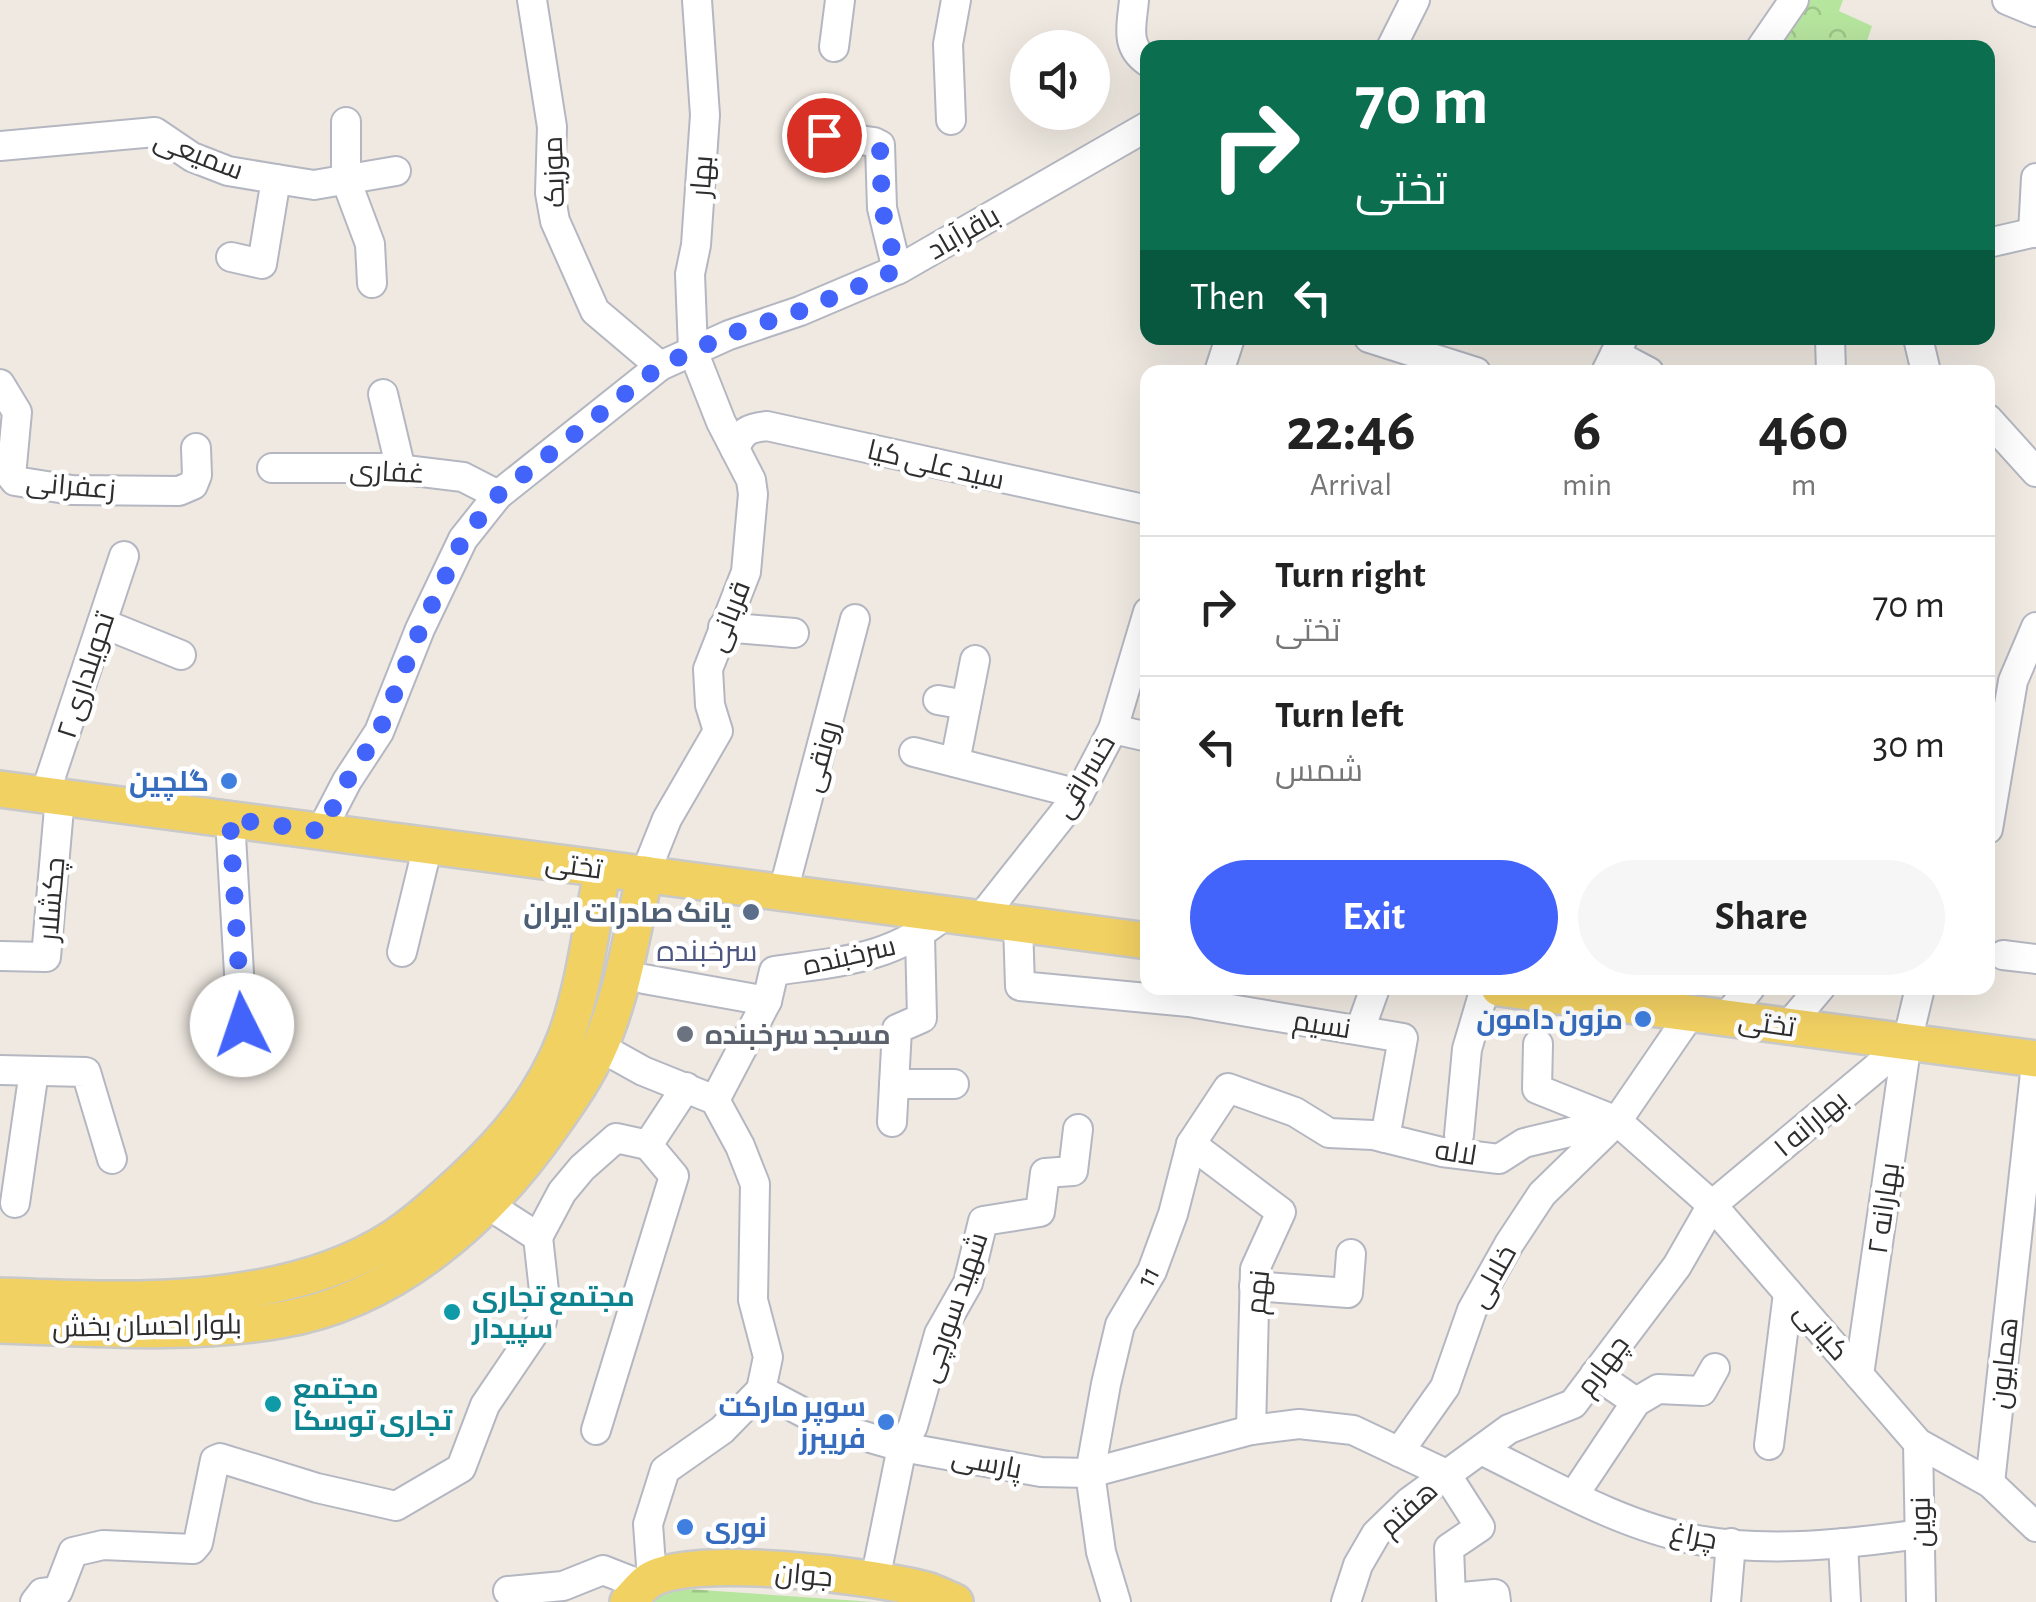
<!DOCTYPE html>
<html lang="en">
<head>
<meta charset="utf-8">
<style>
  :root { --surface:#fff; --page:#f6f6f6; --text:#222; --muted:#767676; --line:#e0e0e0; --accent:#4264fb }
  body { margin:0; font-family:"Alegreya Sans",Cairo,sans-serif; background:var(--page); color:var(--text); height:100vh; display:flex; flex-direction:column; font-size:38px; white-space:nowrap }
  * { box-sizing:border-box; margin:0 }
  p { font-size:32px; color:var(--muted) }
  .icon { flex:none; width:55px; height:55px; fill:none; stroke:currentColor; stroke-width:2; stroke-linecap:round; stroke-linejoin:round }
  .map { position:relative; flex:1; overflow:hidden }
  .drawer { position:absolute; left:1140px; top:365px; width:855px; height:630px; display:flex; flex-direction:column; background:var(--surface); border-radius:20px; box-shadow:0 10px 40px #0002 }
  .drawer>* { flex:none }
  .banner { position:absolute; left:1140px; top:40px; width:855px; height:305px; border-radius:20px; box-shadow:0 10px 40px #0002; background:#0b6e4f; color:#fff; overflow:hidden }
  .fabs { position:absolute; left:1010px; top:30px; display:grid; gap:20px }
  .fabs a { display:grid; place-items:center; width:100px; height:100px; border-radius:50%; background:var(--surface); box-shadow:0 10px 40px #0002; font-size:50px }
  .pin { position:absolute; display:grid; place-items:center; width:85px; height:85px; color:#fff; margin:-42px; border:5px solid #fff; border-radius:50%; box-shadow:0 2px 10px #0007 }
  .me { position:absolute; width:110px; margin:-55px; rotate:356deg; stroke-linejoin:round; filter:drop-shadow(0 0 8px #0008) }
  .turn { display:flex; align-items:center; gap:35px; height:210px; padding:0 50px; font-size:45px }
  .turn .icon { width:130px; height:130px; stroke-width:2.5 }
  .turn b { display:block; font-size:70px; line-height:85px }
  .then { display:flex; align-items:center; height:95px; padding:0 50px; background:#0003; gap:20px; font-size:38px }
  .eta { display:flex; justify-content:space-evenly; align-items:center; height:170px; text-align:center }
  .eta b { font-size:60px; font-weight:600; line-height:70px }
  .cta { display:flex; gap:20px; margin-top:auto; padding:20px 50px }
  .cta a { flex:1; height:115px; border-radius:60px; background:var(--accent); color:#fff; font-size:40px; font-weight:600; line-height:115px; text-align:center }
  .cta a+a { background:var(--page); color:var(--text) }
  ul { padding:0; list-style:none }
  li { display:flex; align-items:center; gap:30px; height:140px; padding:0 50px; border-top:2px solid var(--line) }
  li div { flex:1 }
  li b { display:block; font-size:38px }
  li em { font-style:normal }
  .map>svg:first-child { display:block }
</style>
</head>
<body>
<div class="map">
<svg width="2036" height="1602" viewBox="0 0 2036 1602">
  <defs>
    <pattern id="forest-firs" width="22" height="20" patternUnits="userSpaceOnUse" patternTransform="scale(2.5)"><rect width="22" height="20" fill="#b6e59e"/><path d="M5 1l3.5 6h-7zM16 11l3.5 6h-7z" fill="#9dc588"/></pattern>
    <pattern id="park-crowns" width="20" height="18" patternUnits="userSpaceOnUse" patternTransform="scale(2.5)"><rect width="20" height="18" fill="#b6e59e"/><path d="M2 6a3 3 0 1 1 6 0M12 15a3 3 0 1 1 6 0" fill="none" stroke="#9dc588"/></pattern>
  </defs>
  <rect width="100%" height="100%" fill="#efe9e1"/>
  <!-- forest -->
  <polygon fill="url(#forest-firs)" points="687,1589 874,1602 643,1602 656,1592"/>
  <!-- park -->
  <polygon fill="url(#park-crowns)" points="1807,0 1843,0 1839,11 1872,26 1865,47 1776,48"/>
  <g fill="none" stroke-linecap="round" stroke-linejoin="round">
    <!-- minor casing -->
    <g stroke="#b4b7c1" stroke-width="32">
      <g id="minor">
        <polyline points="532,0 552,127 550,193 555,221 595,311 660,366"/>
        <path d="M 1134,0 C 1132,25 1124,46 1148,62"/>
        <polyline points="2007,0 2036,12"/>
        <polyline points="834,47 840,0"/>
        <polyline points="1391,48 1415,0"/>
        <polyline points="1761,48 1794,0"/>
        <polyline points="951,120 948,44 956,0"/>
        <polyline points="346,122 346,180 370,244 372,283"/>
        <polyline points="824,135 874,142 880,145 882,208 897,270"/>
        <polyline points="0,146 155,132 192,157 228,171 276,179 314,185 396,171"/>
        <polyline points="2033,233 2036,178"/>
        <polyline points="1988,243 2036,232"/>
        <polyline points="231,257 262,264 276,179"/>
        <polyline points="1369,338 1476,372"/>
        <polyline points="1830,338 1831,372"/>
        <polyline points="1918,338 1926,372"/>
        <polyline points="1615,354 1649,372"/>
        <polyline points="1219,372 1230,338"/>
        <polyline points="1606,372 1623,338"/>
        <polyline points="0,384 17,412 11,476 15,481 72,490 179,491 193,485 197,475 196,448"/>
        <polyline points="383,394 401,470"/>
        <polyline points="1988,419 2036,472"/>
        <path d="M 735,449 C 742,431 748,428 767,426 L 1148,510"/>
        <polyline points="272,468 389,468 463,477 498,495"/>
        <polyline points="102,623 181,655"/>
        <polyline points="723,627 794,633"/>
        <polyline points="938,700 966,705"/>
        <polyline points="1113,729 1148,737"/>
        <polyline points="914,752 1079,794"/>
        <polyline points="955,762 975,660"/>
        <polyline points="45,794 124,556"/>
        <polyline points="230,819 244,1059"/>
        <polyline points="1988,829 2013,681 2036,627"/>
        <polyline points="321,831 347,781 379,732 420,629 463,539 498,495 660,366 729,335 800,311 901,268 1148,126"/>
        <polyline points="645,874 667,819 718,731 710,705 708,669 746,572 753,494 751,480 721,422 693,351 690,274 696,245 705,115 697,0"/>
        <polyline points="783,892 855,619"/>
        <polyline points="980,919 1079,794 1113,729 1148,612"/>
        <polyline points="1018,924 1020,986 1189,1002 1403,1038 1385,1138"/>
        <polyline points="402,952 428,845"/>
        <polyline points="2003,955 2036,959"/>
        <polyline points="0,956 46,957 60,797"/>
        <polyline points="644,979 767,1001"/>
        <polyline points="1726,1017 1750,988"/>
        <polyline points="1788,1026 1820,988"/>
        <polyline points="1360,1030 1375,988"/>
        <polyline points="1538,1044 1537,1089 1617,1121 1712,1205 1918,1443 1990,1483 2036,1527"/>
        <polyline points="600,1047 643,1071 715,1100 740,1146 755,1184 753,1300 768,1357 761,1390"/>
        <polyline points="0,1070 86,1072 112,1159"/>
        <polyline points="894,1084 954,1084"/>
        <path d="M 715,1100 L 767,1001 L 774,971 C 842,961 891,960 946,914"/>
        <polyline points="892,1122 897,1029 922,1018 920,936"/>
        <polyline points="1459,1135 1467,1049 1485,988"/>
        <polyline points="1191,1144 1281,1212 1255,1269 1251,1430"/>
        <polyline points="15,1203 34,1071"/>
        <polyline points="538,1237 562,1192 582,1168 616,1138 648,1145"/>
        <polyline points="1254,1286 1348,1293 1351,1254"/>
        <polyline points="1595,1374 1636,1402"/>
        <polyline points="1859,1375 1907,1042 1920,988"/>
        <polyline points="761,1390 829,1426 902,1447 1041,1472 1090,1473 1251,1430 1299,1424 1353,1430 1446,1474"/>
        <polyline points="596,1430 674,1176 648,1145 686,1087"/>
        <polyline points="1918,1443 1921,1602"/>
        <polyline points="1769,1445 1788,1293"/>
        <path d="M 1483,1451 C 1551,1484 1621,1526 1697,1540 C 1769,1553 1848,1544 1920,1534"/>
        <polyline points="1399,1452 1445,1387 1472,1310 1509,1244 1542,1194 1617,1121 1691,1013"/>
        <polyline points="1446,1474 1480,1527 1449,1548 1451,1598 1495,1594 1496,1602"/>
        <polyline points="1990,1483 2036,1064"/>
        <polyline points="1574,1495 1636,1402 1658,1389 1702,1391 1715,1368"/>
        <polyline points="1843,1543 1846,1602"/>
        <polyline points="652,1579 648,1524 665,1470 722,1430 761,1390"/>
        <polyline points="875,1580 902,1447 913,1426 939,1334 968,1283 983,1221 1040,1212 1045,1173 1073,1171 1078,1129"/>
        <polyline points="508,1591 563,1586 603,1570 644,1586"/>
        <polyline points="35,1602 42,1593 58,1591 73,1552 103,1545 193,1549 198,1543 215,1460 220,1458 317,1488 396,1506 461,1468 485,1405 542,1321 545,1300 538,1237 487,1204"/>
        <polyline points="1116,1602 1101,1552 1090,1473 1106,1384 1120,1325 1152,1271 1173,1214 1191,1144 1228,1088 1295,1112 1329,1133 1373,1135 1442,1152 1499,1159 1524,1143 1617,1121"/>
        <polyline points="1346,1602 1358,1565 1376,1534 1409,1502 1509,1429 1573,1404 1677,1266 1712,1205 1907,1042"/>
        <polyline points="1726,1602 1731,1543"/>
      </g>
    </g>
    <!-- major casing -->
    <g stroke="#c9c9c9" stroke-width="40">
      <g id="major">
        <polyline points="0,789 1148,941"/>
        <polyline points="1499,988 2036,1059"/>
        <path d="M 0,1296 C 126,1301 283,1309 393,1238 C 419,1221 441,1200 463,1180 C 507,1139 543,1096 565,1039 C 585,986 591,924 603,869"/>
        <path d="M 0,1325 C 93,1328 188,1336 280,1320 C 396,1301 490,1216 555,1121 C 571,1098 587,1075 598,1050 C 623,996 632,932 645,874"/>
        <path d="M 628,1602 C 635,1595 642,1585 650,1580 C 693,1553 875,1576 926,1590 C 936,1593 945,1598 955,1602"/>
      </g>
    </g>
    <!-- minor -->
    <use href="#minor" stroke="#fff" stroke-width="28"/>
    <!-- major -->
    <use href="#major" stroke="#f2d163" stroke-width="35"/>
  </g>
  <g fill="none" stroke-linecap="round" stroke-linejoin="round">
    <!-- route -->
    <polyline stroke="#4264fb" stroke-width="18" stroke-dasharray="0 32.4" points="242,1025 230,819 321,831 347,781 379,732 420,630 463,539 498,495 660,366 730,334 800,311 897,270 882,208 880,146 874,142 824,135"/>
  </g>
  <!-- markers -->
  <g fill="#3f7fe0" stroke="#fff" stroke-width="4">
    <circle cx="229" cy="781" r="10"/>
    <circle cx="1643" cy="1019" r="10"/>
    <circle cx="886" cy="1422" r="10"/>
    <circle cx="685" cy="1527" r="10"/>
  </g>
  <circle fill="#5c6f8a" stroke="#fff" stroke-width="4" cx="751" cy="912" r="10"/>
  <circle fill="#6b7280" stroke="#fff" stroke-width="4" cx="685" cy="1034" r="10"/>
  <g fill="#0f9aa8" stroke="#fff" stroke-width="4">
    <circle cx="452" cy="1312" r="10"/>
    <circle cx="273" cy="1404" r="10"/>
  </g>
  <g text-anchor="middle" stroke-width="9" stroke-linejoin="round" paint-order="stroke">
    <!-- street labels -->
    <g font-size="28" fill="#2e2e2e" stroke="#fff">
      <text transform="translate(199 154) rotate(21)" y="10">سمیعی</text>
      <text transform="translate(553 172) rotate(-92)" y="10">موزیک</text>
      <text transform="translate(701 176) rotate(-86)" y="10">بهار</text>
      <text transform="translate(963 232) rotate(-30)" y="10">باقرآباد</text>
      <text transform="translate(936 464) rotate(13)" y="10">سید علی کیا</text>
      <text transform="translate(387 471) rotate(3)" y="10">غفاری</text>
      <text transform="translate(71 485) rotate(5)" y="10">زعفرانی</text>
      <text transform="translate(728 616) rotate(-69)" y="10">قربانی</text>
      <text transform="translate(85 675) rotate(-72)" y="10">تحویلداری ۲</text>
      <text transform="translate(820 756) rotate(-75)" y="10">رونقی</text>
      <text transform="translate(1084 776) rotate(-59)" y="10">خسراقی</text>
      <text transform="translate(574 865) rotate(8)" y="10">تختی</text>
      <text transform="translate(51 899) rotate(-85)" y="10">چکشلار</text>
      <text transform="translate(849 955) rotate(-13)" y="10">سرخبنده</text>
      <text transform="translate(1767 1023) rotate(8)" y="10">تختی</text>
      <text transform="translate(1322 1024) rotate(9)" y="10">نسیم</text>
      <text transform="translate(1810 1123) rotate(-40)" y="10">بهارانه ۱</text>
      <text transform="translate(1456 1152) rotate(9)" y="10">لاله</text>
      <text transform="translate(1883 1208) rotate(-82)" y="10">بهارانه ۲</text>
      <text transform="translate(1147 1276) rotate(-63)" y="10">11</text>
      <text transform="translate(1492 1276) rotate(-61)" y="10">خلالی</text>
      <text transform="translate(1257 1292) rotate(-84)" y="10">نهم</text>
      <text transform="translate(953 1307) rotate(-71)" y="10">شهید سورچی</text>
      <text transform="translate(147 1325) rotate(-1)" y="10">بلوار احسان بخش</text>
      <text transform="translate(1822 1331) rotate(49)" y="10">کیانی</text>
      <text transform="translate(2003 1363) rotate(-84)" y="10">همایون</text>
      <text transform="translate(1602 1365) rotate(-53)" y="10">چهارم</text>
      <text transform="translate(987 1462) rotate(11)" y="10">پارسی</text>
      <text transform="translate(1408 1508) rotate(-42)" y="10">هفتم</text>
      <text transform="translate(1920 1522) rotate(-91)" y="10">نوین</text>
      <text transform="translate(1694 1535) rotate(11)" y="10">چراغ</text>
      <text transform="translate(804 1574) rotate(5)" y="10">جوان</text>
    </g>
    <!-- shop labels -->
    <g font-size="28" font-weight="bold" fill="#366cbe" stroke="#fff" text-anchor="end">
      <text x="209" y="791">گلچین</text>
      <text x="1623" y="1029">مزون دامون</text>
      <text x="866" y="1416">سوپر مارکت<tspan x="866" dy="32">فریبرز</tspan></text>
      <text x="705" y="1537" text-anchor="start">نوری</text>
    </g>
    <!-- service labels -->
    <g font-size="28" font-weight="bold" fill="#4e5e75" stroke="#fff" text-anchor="end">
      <text x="731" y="922">یانک صادرات ایران</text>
    </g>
    <!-- worship labels -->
    <g font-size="28" font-weight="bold" fill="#5b616d" stroke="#fff" text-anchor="start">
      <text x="705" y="1044">مسجد سرخبنده</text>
    </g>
    <!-- culture labels -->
    <g font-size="28" font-weight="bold" fill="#0d838f" stroke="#fff" text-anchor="start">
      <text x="472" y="1306">مجتمع تجاری<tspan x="472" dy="32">سپیدار</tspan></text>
      <text x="293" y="1398">مجتمع<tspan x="293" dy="32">تجاری توسکا</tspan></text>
    </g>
    <!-- neighbourhood labels -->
    <g font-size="30" fill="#4d5680" stroke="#fff">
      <text x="707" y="961">سرخبنده</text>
    </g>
  </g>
</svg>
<div class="fabs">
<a><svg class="icon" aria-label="sound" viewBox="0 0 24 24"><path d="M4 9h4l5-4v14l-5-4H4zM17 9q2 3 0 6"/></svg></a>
</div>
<div class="pin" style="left:824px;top:135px;background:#d93025"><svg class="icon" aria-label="arrive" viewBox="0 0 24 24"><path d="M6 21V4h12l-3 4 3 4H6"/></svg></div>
<svg class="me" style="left:242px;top:1025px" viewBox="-20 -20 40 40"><circle r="19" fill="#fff"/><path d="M0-13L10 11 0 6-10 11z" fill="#4264fb"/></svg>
<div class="banner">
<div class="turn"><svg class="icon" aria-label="right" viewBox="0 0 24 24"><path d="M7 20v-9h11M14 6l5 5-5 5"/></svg><div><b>70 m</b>تختی</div></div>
<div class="then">Then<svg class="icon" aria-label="left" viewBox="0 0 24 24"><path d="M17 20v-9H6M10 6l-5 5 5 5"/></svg></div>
</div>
<section class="drawer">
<div class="eta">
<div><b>22:46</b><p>Arrival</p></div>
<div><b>6</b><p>min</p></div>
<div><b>460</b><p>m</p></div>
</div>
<ul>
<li><svg class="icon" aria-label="right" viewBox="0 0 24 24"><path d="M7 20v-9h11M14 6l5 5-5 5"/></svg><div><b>Turn right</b><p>تختی</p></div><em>70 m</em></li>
<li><svg class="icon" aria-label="left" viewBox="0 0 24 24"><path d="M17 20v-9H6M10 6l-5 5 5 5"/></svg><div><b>Turn left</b><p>شمس</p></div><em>30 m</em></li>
</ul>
<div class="cta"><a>Exit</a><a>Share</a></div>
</section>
</div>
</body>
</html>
